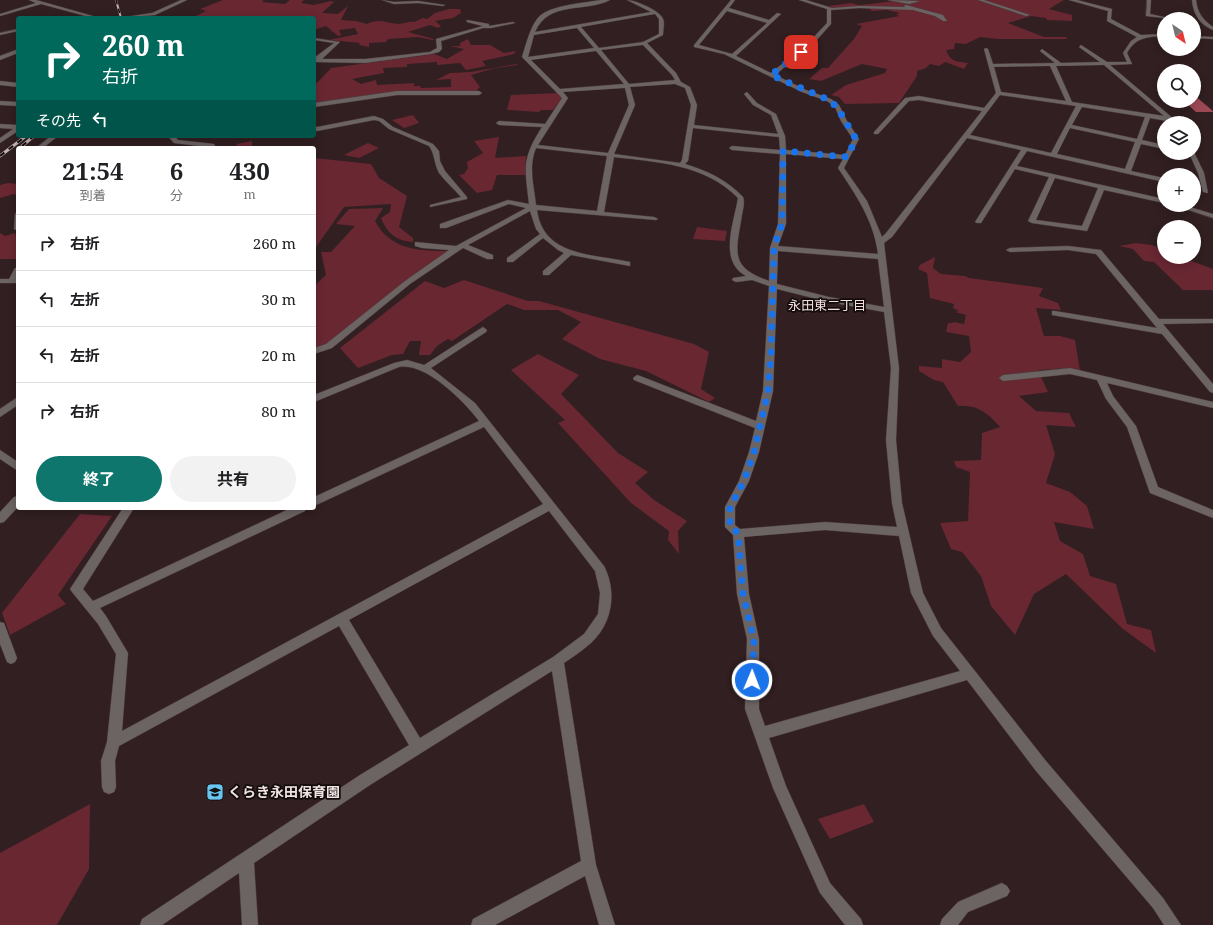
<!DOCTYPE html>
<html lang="ja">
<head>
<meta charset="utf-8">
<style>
  :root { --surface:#fff; --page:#f2f2f2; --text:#202124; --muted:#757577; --line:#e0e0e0; --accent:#0f766e }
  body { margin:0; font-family:"Noto Serif","Noto Sans JP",serif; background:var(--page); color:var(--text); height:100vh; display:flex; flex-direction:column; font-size:15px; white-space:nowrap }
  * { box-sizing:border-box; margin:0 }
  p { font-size:13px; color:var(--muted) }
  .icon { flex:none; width:22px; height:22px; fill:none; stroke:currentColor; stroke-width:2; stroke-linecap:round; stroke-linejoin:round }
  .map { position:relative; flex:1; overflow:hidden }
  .details { position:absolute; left:16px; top:146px; width:300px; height:364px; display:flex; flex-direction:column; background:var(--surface); border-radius:4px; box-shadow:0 2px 10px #0003 }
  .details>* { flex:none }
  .hud { position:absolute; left:16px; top:16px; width:300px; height:122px; border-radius:4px; box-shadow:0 2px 10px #0003; background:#00695c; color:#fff; overflow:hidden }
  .needle { width:26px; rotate:145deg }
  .tools { position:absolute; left:1157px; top:12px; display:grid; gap:8px }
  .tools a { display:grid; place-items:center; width:44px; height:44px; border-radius:50%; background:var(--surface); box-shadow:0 2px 10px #0003; font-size:20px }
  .pin { position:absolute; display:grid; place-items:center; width:34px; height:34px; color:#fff; margin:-17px; border-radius:8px; box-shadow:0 2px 6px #0006 }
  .me { position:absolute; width:44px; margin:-22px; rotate:1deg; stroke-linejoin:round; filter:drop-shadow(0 0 3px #0008) }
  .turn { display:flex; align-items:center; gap:14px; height:84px; padding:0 20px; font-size:18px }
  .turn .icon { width:52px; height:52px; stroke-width:2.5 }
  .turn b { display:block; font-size:28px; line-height:34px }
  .then { display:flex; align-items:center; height:38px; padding:0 20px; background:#0003; gap:8px; font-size:15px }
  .eta { display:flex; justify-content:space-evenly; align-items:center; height:68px; text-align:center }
  .eta b { font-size:24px; font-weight:700; line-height:28px }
  .action { display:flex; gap:8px; margin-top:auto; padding:8px 20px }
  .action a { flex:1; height:46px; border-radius:24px; background:var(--accent); color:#fff; font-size:16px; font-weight:700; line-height:46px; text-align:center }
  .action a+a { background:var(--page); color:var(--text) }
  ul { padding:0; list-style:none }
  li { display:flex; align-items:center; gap:12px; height:56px; padding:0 20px; border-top:1px solid var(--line) }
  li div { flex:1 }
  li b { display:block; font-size:15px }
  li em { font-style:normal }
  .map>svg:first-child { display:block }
</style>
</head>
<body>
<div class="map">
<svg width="1213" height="925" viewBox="0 0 1213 925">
  <rect width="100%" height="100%" fill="#311f21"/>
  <!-- green -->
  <g fill="#692732">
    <path d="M 223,0 L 264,0 L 262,2 L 285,4 L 290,0 L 304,0 L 301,3 L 314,5 L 331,1 L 334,2 L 322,13 L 338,14 L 348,6 L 341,20 L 356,21 L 367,24 C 379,18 386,23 398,24 C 404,24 408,21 414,22 L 423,18 L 427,19 L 435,13 L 449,9 L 460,9 L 461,13 L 453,18 L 435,21 L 441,26 L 438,28 L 430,25 L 408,32 L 434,39 L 433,40 L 418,37 L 388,39 L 386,42 L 369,43 L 369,47 L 359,45 L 360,43 L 329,40 L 358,34 L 355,28 L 339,30 L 341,35 L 338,36 L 326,26 L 314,30 L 314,18 L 192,18 L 206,11 L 200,9 Z"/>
    <path d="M 901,0 L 1064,0 L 1049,9 L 1072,15 L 1072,21 L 1047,20 L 1046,18 L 1031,16 L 1008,23 L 1044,37 L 1066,37 L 1067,39 L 998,39 L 980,37 L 966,44 L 955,43 L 954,49 L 946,50 C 950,61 956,62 968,63 L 964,69 L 945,62 L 939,66 L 930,64 L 926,68 L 917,71 L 917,76 L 899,103 L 845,104 L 839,97 L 831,95 L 846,85 L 885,73 L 887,69 L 862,64 L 821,81 L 809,79 L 822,68 L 828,68 L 854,39 L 862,26 L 856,24 L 899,16 L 896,14 L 900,13 L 887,10 L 872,11 L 867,7 L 833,8 L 828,6 L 852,3 L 858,5 L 870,4 Z"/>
    <polygon points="468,39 471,45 490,45 504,53 516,51 514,54 482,61 486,66 466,70 460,63 437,65 437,62 407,64 407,67 383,68 384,73 352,79 361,84 376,80 377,85 414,83 414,86 420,86 421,88 451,87 451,79 436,80 450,73 471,72 516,64 518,65 495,68 471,75 480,87 476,91 397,91 314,104 314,83 317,83 331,68 434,54 447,59 464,49 450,46 460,46 460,43"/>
    <polygon points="558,93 562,98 553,110 541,110 539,112 507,110 511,95"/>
    <polygon points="413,115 419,123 404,128 392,120"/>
    <polygon points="499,137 495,158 526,156 525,175 497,175 492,190 477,193 459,175 464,174 468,168 467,162 483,153 474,141"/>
    <polygon points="252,141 252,147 300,146 301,148 236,148 237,144"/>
    <polygon points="368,143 379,148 359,158 344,155"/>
    <path d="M 314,158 L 371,164 L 379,178 L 407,196 L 399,227 L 413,238 L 413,242 C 396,241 387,233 381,218 L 390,212 L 391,204 L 344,207 L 314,250 Z"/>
    <polygon points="8,183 18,184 18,196 14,194 0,198 0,185"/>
    <path d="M 383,208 L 375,221 C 391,251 421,251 451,251 L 413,276 L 325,345 L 314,348 L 314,286 L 326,275 L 321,252 L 331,252 L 355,226 L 336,224 L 349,209 Z"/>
    <polygon points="697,227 727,231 725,241 693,239"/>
    <polygon points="0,233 5,236 15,233 18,244 18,259 0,259"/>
    <polygon points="1136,243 1152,245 1164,250 1164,257 1181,257 1213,269 1213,290 1183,290 1154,262 1144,261 1133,249 1119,246"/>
    <path d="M 935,257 L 933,268 L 941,274 L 965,276 L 969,278 L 1043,288 L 1039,296 L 1058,303 L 1061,310 L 1036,308 L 1044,336 L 1060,336 L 1075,340 L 1080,371 L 1068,368 L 1038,370 L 1048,392 L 1019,396 L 1036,411 L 1069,413 L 1076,427 L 1046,425 L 1055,454 L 1046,483 L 1070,492 L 1087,506 L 1094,529 L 1054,522 L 1060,541 L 1083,554 L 1090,576 L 1116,584 L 1127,624 L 1151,630 L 1156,653 L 1123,629 L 1066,574 L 1034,594 L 1015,635 L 991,606 L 981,576 L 962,552 L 951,549 L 940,523 L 968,521 L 970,472 L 956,467 L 954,461 L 981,460 L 982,433 L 1000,427 C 988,413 977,404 958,406 L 943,382 L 934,380 L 919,371 L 919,366 L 942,368 L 942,359 L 960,362 L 971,352 L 969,336 L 946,332 L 948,323 L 952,323 L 954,322 L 964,324 L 966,315 L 955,312 L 959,311 L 953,308 L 954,304 L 930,298 L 927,273 L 918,269 L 920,265 Z"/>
    <polygon points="464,280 528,301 539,301 694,344 709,352 701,389 715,398 709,402 646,371 600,359 562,339 581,322 558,310 524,310 507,304 452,341 448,339 437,346 430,355 419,355 421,341 410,341 403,354 392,355 358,368 340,348 425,281 444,288"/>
    <polygon points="538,354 579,375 561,394 618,453 648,472 635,483 654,500 687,521 678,531 679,554 668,540 669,531 631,503 558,423 565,420 511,370"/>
    <polygon points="80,514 112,516 58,595 66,604 10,635 2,613"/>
    <polygon points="90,804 89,869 57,925 0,925 0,853"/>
    <polygon points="864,804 874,822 830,839 818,819"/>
  </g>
  <!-- water -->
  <polygon fill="#9d4955" points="1194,95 1213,111 1213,112 1196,112 1184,101 1194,101"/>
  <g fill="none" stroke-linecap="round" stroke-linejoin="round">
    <!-- minor casing -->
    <g stroke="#4c3a3c" stroke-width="1">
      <g id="minor">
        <polygon points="29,0 36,0 100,18 93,18 41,4 0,16 0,14 36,3"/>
        <polygon points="181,0 187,0 155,15 118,18 152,13"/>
        <polygon points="382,0 394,2 418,1 445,5 443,6 418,3 394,4"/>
        <path d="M 601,0 L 610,0 C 585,13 549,0 535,32 L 651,12 L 627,0 C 635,0 661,11 663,19 C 665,23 663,30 663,35 L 647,43 L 676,73 L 681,82 L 690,87 L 697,105 L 694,125 L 778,134 L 771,115 L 753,105 L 744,94 L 747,92 L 757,103 L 776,114 L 785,136 L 786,150 L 845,155 L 853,139 L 841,121 L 835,107 L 827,101 L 802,92 L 724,54 L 694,47 L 694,45 L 731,0 L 735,0 L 729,8 L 769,20 L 777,13 L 781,14 L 736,56 L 771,73 L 810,41 L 827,23 L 827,9 L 799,0 L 806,0 L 832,8 L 859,6 L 905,7 L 904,6 L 906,5 L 943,15 L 947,21 L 943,21 L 935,16 L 913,10 L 859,8 L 831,10 L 831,24 L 814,43 L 775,75 L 806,90 L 831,99 L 839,105 L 847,121 L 859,139 L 844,168 L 867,201 L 882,237 L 886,233 L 982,111 L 919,100 L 909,101 L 878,134 L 874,134 L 874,132 L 905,98 L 919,96 L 984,108 L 996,93 L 984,49 L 986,48 L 988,49 L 993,64 L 1055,63 L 1040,51 L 1042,49 L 1061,63 L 1100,62 L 1079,47 L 1081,45 L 1107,62 L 1127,62 L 1123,53 L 1131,41 L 1137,37 L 1107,21 L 1108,11 L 1069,0 L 1077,0 L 1112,9 L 1111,19 L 1141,35 L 1164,34 L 1164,36 C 1147,37 1136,37 1127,53 L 1132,64 L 1110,65 L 1175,120 L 1172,122 L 1150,118 L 1142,140 L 1164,145 L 1164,149 L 1141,144 L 1131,171 L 1164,178 L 1164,182 L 1027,151 L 1017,166 L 1164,199 L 1164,203 L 1104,190 L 1087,231 L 1032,223 L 1028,221 L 1049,177 L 1015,169 L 981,223 L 977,223 L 975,222 L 1021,150 L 967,138 L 892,237 L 884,243 L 899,368 L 896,440 L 902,503 L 923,593 L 941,628 L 1046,761 L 1163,898 L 1181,925 L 1164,925 L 1153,908 L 1036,771 L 967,680 L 769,738 L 786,786 L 830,883 L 861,919 L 863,925 L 845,925 L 820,893 L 773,788 L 745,709 L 747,639 L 737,594 L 733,535 L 725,527 L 725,507 L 739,481 L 749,452 L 755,428 L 634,380 L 633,378 L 637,375 L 640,376 L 756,421 L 763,391 L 769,286 L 752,280 L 736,282 L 732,280 L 733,278 L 746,276 C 718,261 734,223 738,198 C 705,164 657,162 614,157 L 604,212 L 654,217 L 658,219 L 656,220 L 537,210 C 543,257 594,254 630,262 L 630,266 L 571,255 L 549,275 L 543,275 L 543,271 L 564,253 L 558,250 L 543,238 L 513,262 L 507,262 L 507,258 L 540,234 L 536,229 L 530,211 L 468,245 L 493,255 L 493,259 L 487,259 L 463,248 L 410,284 L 332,348 L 314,354 L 314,348 L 326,344 L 405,281 L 449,250 L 422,248 L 415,246 L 415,242 L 456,246 L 526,208 L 509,204 L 446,228 L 440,228 L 440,224 L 508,200 L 529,204 C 525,168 521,160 542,127 L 499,125 L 496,123 L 499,121 L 545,124 L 562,98 L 522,57 C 526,45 529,30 537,19 C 547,5 584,3 601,0 ZM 727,11 L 767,23 L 732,54 L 699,45 ZM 655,14 L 659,19 L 659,34 L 643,42 L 599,48 L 581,27 ZM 577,28 L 594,48 L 528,57 L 534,35 ZM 643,45 L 672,75 L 675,80 L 629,84 L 601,50 ZM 596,51 L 624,84 L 560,89 L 531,60 ZM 1104,65 L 1164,116 L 1072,102 L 1056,66 ZM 1050,66 L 1066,101 L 1001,92 L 994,67 ZM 675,84 L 685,88 L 691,105 L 682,160 L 680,163 L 614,154 L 635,105 L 630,87 ZM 625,88 L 629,105 L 608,153 L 538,145 L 568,98 L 563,92 ZM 1000,95 L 1076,106 L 1051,153 L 970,135 ZM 1082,107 L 1145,117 L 1137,139 L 1072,125 ZM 693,128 L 779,137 L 780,150 L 732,146 L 729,148 L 732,150 L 780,154 L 778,224 L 770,248 L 769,281 C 729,267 736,252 742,215 C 743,209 745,202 743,197 C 727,180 708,171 685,164 L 688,161 ZM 1070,128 L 1135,142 L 1125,169 L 1057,154 ZM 536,148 L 607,156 L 597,211 L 536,205 C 534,186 528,167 536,148 ZM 786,154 L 843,159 L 838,168 C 856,195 874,221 878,254 L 778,246 L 786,224 ZM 1055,178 L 1098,188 L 1082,226 L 1036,220 ZM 778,251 L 878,259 L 884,307 L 829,297 L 777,284 ZM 777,289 L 829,302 L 884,312 L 891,368 L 886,440 L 892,503 L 897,527 L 825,522 L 740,529 L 735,525 L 735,507 L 749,481 L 759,452 L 773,391 ZM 825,530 L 899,536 L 911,593 L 933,636 L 960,671 L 765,726 L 759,709 L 759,639 L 749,594 L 744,537 Z"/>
        <polygon points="888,0 920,1 909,4"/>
        <polygon points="978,0 984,0 1030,15 1026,16"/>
        <polygon points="1147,0 1151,0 1150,14 1173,19 1146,16"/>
        <path d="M 1192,0 L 1196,0 C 1197,12 1203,20 1213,27 L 1213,30 C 1200,25 1193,14 1192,0 Z"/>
        <polygon points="467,20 489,24 489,26 513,22 515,23 491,28 483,28 441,41 442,49 439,52 431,54 365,63 314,62 314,58 334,43 314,40 314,38 340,42 322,59 365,59 430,52 437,48 436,39 483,26 467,22"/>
        <polygon points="18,29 18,31 0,35 0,33"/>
        <polygon points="1194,36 1213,37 1213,39 1194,38"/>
        <polygon points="16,50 18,50 18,53 0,60 0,56"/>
        <polygon points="0,81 18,83 18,87 0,85"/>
        <polygon points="397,91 479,91 482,93 479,95 397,95 314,107 314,103"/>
        <polygon points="0,101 18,102 18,106 0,105"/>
        <path d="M 374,116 L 383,119 L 393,127 L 433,144 L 439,151 L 440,161 L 445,171 L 467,197 L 467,199 L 430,207 L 430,205 L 461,197 C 454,189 445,181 439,173 C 434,164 435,154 429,146 L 389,129 L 379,121 L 374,120 L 317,131 L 314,130 L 314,126 L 317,127 Z"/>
        <polygon points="0,124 18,125 18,131 0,143 0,138 13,129 0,128"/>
        <polygon points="51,136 58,136 43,148 36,148"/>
        <polygon points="168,136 174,136 178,140 214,144 216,148 174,143"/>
        <polygon points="1194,152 1204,173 1208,193 1203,192 1198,173 1189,153 1194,153"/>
        <polygon points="1173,205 1183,205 1213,214 1213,218"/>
        <polygon points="18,212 18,231 14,229 15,214"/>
        <polygon points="1068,246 1101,250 1159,319 1213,319 1213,323 1163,324 1213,384 1213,393 1210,392 1162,334 1052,315 1052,311 1055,311 1157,328 1096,254 1068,250 1010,252 1006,250 1010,248"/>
        <polygon points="15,268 18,268 18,283 0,283 0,279 9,279"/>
        <path d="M 483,327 L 487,330 L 486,332 L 431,368 L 475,403 L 604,566 C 617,591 613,623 591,643 C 583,650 573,657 564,663 L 596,865 L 615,925 L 599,925 L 585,876 L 495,925 L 471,925 L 473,919 L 581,861 L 552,671 L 370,785 L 254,863 L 258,925 L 242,925 L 239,873 L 162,925 L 140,925 L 142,919 L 360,775 L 409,745 L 339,626 L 119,746 L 115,761 L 116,787 L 114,792 L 109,794 L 104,792 L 102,787 L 101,761 L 107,742 L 116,654 L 98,624 L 72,592 L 70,589 L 72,586 L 123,508 L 134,508 L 83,589 L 93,601 L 291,508 L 306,508 L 305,511 L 100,608 L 106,616 L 128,653 L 122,731 L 543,504 L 484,427 L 314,506 L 314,497 L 479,421 C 464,401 425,362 399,367 L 314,402 L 314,395 L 394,363 L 407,360 L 424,365 ZM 549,511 L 595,571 L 600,593 L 598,614 L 584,634 L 553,657 L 420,738 L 349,620 Z"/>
        <polygon points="1070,368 1213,402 1213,408 1107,383 1113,396 1136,426 1158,487 1213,510 1213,518 1150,493 1127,427 1106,399 1097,380 1070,374 1003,381 999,378 1003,375"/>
        <polygon points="18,397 18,405 0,417 0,409"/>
        <polygon points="0,450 18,462 18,471 0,459"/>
        <polygon points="18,496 18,507 4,522 0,523 0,512 14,497"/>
        <polygon points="0,622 4,623 17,658 15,662 11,664 7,662 0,644"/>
        <polygon points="1002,883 1007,886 1010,891 1007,896 968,912 958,925 940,925 942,919 958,902"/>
      </g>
    </g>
    <!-- minor -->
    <use href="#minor" fill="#6c6363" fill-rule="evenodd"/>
    <!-- rail-far1 casing -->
    <g stroke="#c0b1b3" stroke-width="2">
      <polyline id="rail-far1" points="116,0 121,18"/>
    </g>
    <!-- rail casing -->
    <g stroke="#c0b1b3" stroke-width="3">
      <g id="rail">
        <polyline points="22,146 34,136"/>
        <polyline points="0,156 26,136"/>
      </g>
    </g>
    <!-- rail-far1 -->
    <use href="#rail-far1" stroke="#130c0c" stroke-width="1.5" stroke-dasharray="4.5" stroke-linecap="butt"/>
    <!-- rail -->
    <use href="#rail" stroke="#130c0c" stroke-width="2" stroke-dasharray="5.5" stroke-linecap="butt"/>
  </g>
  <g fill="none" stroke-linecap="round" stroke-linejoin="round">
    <!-- route -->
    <path stroke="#1a73e8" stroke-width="7" stroke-dasharray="0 12.6" d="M 752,680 L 754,640 L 743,594 L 738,533 L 730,526 L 730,507 L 744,481 L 754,452 L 768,392 L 771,354 L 774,247 L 782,224 L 783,151 L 847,157 L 856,139 C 848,127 840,108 829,100 L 771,75 L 801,52"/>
  </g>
  <!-- icons -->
  <defs>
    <g id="school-square" transform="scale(0.9)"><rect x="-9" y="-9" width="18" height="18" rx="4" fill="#68c4f0" stroke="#130c0c"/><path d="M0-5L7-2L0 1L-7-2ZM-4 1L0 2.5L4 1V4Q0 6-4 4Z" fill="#111"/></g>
  </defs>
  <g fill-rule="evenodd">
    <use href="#school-square" x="215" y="792"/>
  </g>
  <g text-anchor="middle" stroke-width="3.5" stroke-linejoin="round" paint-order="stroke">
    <!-- neighbourhood labels -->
    <g font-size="13" fill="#f6dedf" stroke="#130c0c">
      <text x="827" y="310">永田東二丁目</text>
    </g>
    <!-- near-poi labels -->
    <g font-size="14" font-weight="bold" fill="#f0e3e4" stroke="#130c0c" text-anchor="start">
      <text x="228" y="797">くらき永田保育園</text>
    </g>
  </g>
</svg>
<div class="tools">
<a><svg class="needle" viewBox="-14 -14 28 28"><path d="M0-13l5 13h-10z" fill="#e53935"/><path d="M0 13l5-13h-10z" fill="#757577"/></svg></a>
<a><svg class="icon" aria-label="search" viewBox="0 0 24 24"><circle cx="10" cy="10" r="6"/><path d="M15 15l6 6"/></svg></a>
<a><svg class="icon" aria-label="layers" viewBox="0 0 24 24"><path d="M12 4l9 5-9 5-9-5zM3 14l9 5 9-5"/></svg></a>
<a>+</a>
<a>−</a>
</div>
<div class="pin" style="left:801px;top:52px;background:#d93025"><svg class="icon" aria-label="arrive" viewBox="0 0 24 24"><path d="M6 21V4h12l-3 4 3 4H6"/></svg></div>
<svg class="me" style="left:752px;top:680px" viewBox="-20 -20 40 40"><circle r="17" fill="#1a73e8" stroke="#fff" stroke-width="3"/><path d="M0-11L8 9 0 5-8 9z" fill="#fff"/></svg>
<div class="hud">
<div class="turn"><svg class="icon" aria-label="right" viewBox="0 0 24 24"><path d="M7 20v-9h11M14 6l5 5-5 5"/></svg><div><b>260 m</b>右折</div></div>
<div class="then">その先<svg class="icon" aria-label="left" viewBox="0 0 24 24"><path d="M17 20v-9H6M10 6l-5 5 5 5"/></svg></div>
</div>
<section class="details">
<div class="eta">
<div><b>21:54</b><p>到着</p></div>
<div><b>6</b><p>分</p></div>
<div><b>430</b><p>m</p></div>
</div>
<ul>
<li><svg class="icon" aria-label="right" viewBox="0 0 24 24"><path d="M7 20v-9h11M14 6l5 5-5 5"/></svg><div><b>右折</b></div><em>260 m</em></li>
<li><svg class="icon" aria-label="left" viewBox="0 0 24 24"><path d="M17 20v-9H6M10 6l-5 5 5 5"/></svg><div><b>左折</b></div><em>30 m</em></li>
<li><svg class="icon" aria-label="left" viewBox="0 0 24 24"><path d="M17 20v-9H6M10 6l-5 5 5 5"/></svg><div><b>左折</b></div><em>20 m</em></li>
<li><svg class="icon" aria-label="right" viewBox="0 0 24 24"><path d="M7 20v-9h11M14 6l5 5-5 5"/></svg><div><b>右折</b></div><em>80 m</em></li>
</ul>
<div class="action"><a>終了</a><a>共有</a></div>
</section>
</div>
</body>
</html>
